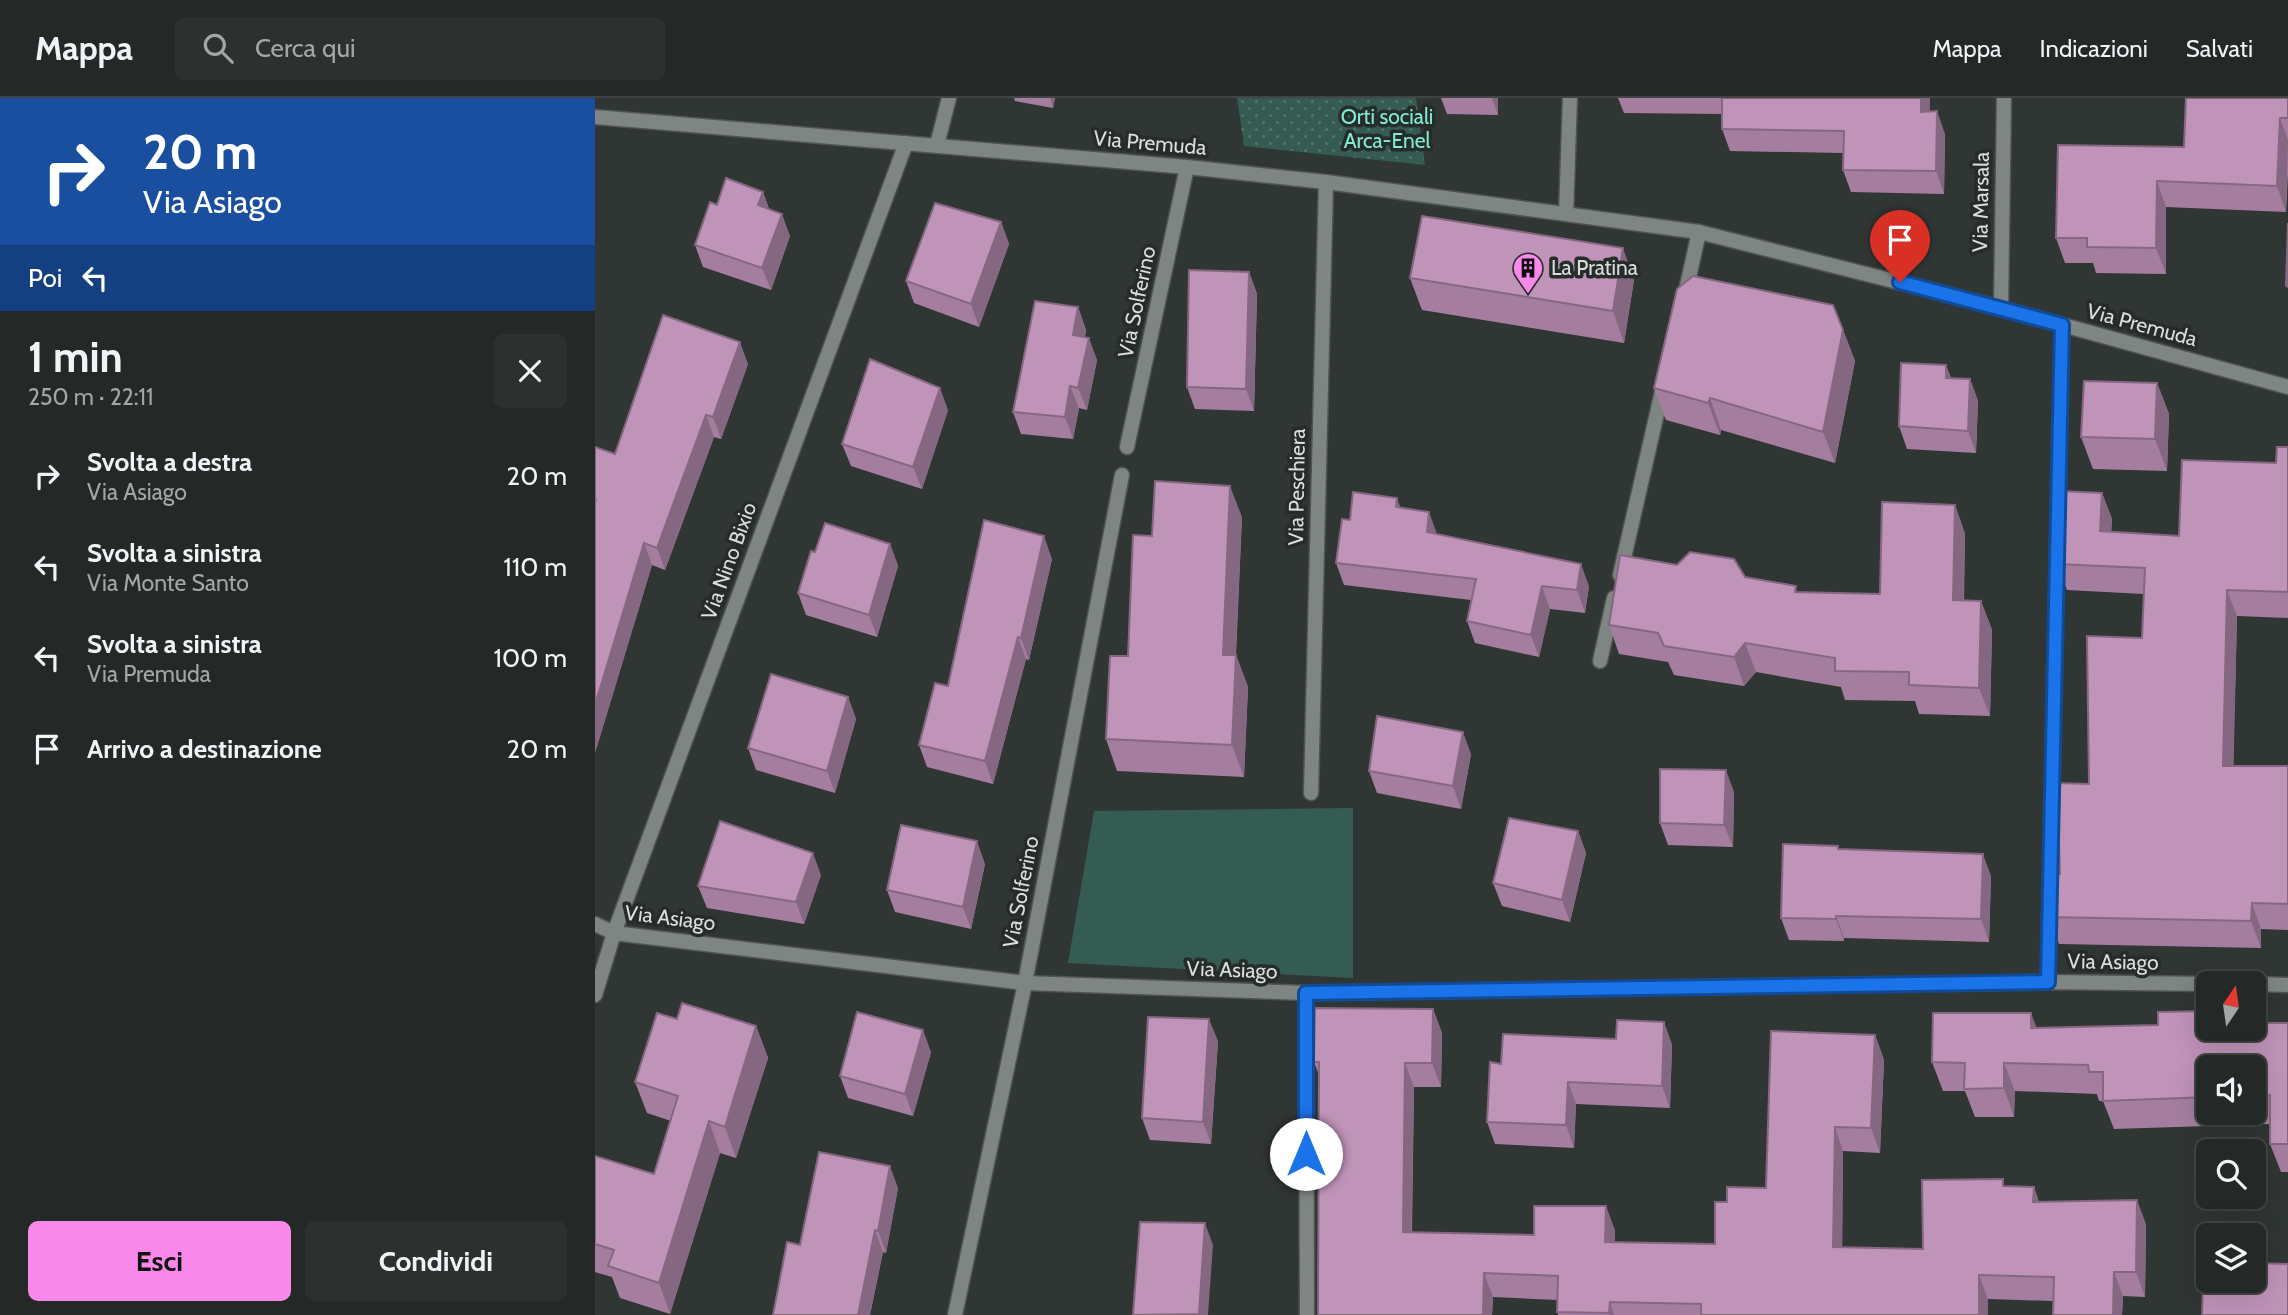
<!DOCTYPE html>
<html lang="it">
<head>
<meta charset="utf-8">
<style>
  :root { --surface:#242827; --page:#2c302f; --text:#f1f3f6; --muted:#a3a6a7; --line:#414444; --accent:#f888ea }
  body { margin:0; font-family:Cabin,sans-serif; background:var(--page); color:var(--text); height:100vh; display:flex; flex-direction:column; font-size:26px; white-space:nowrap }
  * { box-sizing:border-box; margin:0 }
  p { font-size:23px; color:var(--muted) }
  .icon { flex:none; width:38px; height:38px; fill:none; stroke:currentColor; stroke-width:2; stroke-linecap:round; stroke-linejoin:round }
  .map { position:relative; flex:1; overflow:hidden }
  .side { display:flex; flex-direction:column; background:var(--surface); width:595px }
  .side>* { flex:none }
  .hud { background:#1a4fa0; color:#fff; overflow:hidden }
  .needle { width:46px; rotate:13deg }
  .buttons { position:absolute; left:1601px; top:873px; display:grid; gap:14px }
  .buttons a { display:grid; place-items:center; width:70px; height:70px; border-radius:10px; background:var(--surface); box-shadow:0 7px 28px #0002,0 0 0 2px var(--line); font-size:35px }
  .pin { position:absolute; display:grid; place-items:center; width:60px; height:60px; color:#fff; margin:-72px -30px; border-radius:50% 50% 50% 0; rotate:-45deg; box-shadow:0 0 7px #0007 }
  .pin .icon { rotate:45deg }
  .me { position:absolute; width:77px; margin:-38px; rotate:0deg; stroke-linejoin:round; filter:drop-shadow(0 0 5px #0008) }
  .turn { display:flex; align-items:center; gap:24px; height:147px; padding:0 28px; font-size:32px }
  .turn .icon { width:91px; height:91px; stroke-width:2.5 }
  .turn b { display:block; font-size:49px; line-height:60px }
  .then { display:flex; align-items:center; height:66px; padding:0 28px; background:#0003; gap:14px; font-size:26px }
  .round { display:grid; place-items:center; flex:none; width:74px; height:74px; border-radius:10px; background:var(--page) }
  .headline { display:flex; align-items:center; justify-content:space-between; height:119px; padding:0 28px }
  h1 { font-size:42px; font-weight:800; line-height:52px }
  .button { display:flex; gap:14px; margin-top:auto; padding:14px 28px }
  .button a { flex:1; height:80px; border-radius:10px; background:var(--accent); color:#111; font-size:28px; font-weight:800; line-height:80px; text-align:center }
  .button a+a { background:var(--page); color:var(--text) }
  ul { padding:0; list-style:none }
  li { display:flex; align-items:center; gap:21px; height:91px; padding:0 28px }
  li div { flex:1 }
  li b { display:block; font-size:26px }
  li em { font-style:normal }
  header { display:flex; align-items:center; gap:42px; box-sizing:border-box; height:98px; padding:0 35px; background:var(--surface); border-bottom:2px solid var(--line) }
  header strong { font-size:33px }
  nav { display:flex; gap:38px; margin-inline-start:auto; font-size:24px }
  .search { width:490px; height:63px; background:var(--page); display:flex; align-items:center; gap:18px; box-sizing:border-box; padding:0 24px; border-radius:10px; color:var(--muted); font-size:26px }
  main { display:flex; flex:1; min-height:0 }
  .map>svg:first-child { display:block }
</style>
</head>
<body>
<header>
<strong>Mappa</strong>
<div class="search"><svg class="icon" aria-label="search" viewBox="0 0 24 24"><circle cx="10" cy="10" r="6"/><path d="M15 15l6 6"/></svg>Cerca qui</div>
<nav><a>Mappa</a><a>Indicazioni</a><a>Salvati</a></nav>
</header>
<main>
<section class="side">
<div class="hud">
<div class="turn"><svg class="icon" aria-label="right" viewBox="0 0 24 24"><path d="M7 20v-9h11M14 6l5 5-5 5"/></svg><div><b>20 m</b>Via Asiago</div></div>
<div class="then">Poi<svg class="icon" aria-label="left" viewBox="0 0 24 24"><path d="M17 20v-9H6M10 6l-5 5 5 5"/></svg></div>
</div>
<div class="headline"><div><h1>1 min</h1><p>250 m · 22:11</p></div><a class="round"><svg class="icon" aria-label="close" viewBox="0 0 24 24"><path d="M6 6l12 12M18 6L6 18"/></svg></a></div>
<ul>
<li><svg class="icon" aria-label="right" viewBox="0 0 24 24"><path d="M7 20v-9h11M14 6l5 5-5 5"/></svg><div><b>Svolta a destra</b><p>Via Asiago</p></div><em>20 m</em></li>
<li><svg class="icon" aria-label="left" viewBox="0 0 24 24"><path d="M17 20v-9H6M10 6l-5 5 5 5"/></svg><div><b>Svolta a sinistra</b><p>Via Monte Santo</p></div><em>110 m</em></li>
<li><svg class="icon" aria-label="left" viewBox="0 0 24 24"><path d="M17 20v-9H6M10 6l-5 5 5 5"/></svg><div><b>Svolta a sinistra</b><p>Via Premuda</p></div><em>100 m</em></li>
<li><svg class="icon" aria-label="arrive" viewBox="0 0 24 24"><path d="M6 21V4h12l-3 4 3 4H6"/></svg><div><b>Arrivo a destinazione</b></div><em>20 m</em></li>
</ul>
<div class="button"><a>Esci</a><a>Condividi</a></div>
</section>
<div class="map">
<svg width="1693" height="1217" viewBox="0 0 1693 1217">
  <defs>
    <pattern id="garden-dots" width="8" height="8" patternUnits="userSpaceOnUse" patternTransform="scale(1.75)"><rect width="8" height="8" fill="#345c52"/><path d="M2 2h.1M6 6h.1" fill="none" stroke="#51736a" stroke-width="1.8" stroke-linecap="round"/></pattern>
  </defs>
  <rect width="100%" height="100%" fill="#303634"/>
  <!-- green -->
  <polygon fill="#345c52" points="758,710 758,880 473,865 499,713"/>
  <!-- garden -->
  <polygon fill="url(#garden-dots)" points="642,0 821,0 830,67 649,48"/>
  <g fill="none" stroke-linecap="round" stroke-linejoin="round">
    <!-- street casing -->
    <g stroke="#4e5452" stroke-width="17">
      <g id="street">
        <polyline points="0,19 592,69 731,84 1104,134 1406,210 1693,289"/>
        <polyline points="342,47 354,0"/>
        <polyline points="971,116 975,0"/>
        <polyline points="1089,201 1104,134"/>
        <polyline points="1406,210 1409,0"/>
        <polyline points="532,349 592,69"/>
        <polyline points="1025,477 1068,289"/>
        <polyline points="1005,563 1019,500"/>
        <polyline points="716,695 731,84"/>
        <polyline points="0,826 19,835 430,885 711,895 1453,884 1614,886"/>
        <polyline points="1453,884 1467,227"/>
        <polyline points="1659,886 1693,887"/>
        <polyline points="711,895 712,1217"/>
        <polyline points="0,897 19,835 311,45"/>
        <polyline points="360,1217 430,885 527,377"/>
      </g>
    </g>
    <!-- street -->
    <use href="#street" stroke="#7e8583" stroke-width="14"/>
  </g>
  <!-- wall -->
  <g fill="#a57e9f" fill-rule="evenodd">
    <polygon points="419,0 460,0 458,10 420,3"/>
    <polygon points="846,0 903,0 903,17 852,16"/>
    <polygon points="1023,0 1335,0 1334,14 1350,36 1349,96 1256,94 1248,72 1248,55 1135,53 1127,31 1127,16 1029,15"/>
    <polygon points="1693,0 1693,75 1691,114 1571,109 1571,176 1501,175 1498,165 1470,165 1461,140 1589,49"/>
    <polygon points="168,94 174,111 195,138 176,192 108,169 100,147 122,107"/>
    <polygon points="406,124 414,146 384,229 319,205 311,183"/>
    <polygon points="654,174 662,196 659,313 600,311 592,289"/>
    <polygon points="815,180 1039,182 1029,245 827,212"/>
    <polygon points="483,209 491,232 490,239 502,262 492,312 484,310 478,341 426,336 418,314"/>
    <polygon points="1248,232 1260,263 1240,365 1126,332 1125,337 1071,322 1059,290"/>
    <polygon points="153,266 126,341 119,339 70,472 57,467 0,655 0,349 20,356"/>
    <polygon points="1351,267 1356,280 1375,281 1383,303 1381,355 1312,351 1304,328"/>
    <polygon points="1562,285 1574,316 1572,373 1498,371 1486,339"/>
    <polygon points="353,312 327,391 256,368 247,346"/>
    <polygon points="1693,349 1693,520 1642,518 1638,668 1693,668 1693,832 1666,831 1666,850 1464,846 1454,819 1465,776 1494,686 1547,540 1549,496 1472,492 1462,466 1507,395 1517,421 1516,434 1584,438 1681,365"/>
    <polygon points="1360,407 1370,436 1369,503 1386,503 1397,532 1395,618 1324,616 1320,603 1250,602 1246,589 1161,574 1149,588 1079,577 1073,564 1024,556 1014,527 1150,479 1204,494 1285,496"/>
    <polygon points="806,410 842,436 994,488 990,515 955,511 944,559 880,545 872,523 876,502 749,487 741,465 755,422"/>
    <polygon points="647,419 641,557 653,589 649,679 522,673 511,641 533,558 557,438"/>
    <polygon points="295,446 303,468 282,539 211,517 203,495 220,454"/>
    <polygon points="457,461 434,562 431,561 398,686 332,669 324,647 353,588"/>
    <polygon points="253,599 261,621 240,695 161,672 153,650"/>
    <polygon points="876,656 866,711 782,695 774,673"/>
    <polygon points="1139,694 1138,749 1073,747 1065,725"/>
    <polygon points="983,733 991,755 975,824 907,808 898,785"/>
    <polygon points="1243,748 1244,751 1396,778 1394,844 1249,840 1249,843 1194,842 1186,820"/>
    <polygon points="390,766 376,831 300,814 292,792"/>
    <polygon points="226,777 209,826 112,810 103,788"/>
    <polygon points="838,911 847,935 846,989 819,989 817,1135 939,1137 1020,1132 1019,1144 1120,1146 1132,1104 1171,1090 1280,937 1289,962 1285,1055 1248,1053 1247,1149 1328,1151 1411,1088 1439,1089 1444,1104 1551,1126 1550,1199 1528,1198 1527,1217 1458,1217 1458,1203 1393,1201 1393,1217 963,1217 962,1202 898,1199 897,1217 723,1217 724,977 719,964"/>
    <polygon points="82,921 161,928 173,960 141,1060 125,1055 75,1216 25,1200 17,1179 0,1174 0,1058 59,1076 76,1023 52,1015 40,984"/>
    <path d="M 1693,925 L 1693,1074 L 1686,1074 L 1675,1046 L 1675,1026 L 1519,1031 L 1508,1003 L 1504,1003 L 1502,996 L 1420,993 L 1419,1019 L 1380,1019 L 1370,993 L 1348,993 L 1337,964 L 1441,929 L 1614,931 ZM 1614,970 L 1659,970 L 1659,1015 L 1614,1015 Z"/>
    <polygon points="623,943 616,1046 555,1042 547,1020"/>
    <polygon points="1077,946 1075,1010 981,1006 979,1050 900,1046 892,1024 906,966"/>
    <polygon points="336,954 318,1018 253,1000 245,978"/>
    <polygon points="303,1090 291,1155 288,1154 275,1217 178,1217 205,1147"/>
  </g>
  <!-- shaded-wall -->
  <g fill="#866782">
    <polygon points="455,0 460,0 458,10"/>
    <polygon points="897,0 903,0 903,17"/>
    <polygon points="1326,0 1335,0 1334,36 1326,14"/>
    <polygon points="1342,13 1350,36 1349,96 1341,73"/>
    <polygon points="1685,20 1693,42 1691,114 1682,88"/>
    <polygon points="1562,83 1571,109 1571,176 1561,150"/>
    <polygon points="168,94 176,116 163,107"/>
    <polygon points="187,116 195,138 176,192 167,170"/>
    <polygon points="406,124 414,146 384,229 376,206"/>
    <polygon points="1028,150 1039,182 1029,245 1018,213"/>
    <polygon points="654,174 662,196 659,313 651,291"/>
    <polygon points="483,209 491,232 486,259 478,237"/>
    <polygon points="1248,232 1260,263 1240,365 1228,334"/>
    <polygon points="494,240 502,262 492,312 483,290"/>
    <polygon points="145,244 153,266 126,341 118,319"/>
    <polygon points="1351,267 1359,289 1351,280"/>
    <polygon points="1375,281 1383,303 1381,355 1373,333"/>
    <polygon points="1562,285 1574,316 1572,373 1560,341"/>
    <polygon points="475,288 484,310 478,341 470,319"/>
    <polygon points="345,290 353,312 327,391 318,369"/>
    <polygon points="1115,300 1126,332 1125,337 1113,305"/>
    <polygon points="111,317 119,339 70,472 62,450"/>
    <polygon points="635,388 647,419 639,589 628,557"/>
    <polygon points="1507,395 1517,421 1515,460 1505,433"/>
    <polygon points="802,400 810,422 801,409"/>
    <polygon points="1360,407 1370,436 1368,531 1358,502"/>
    <polygon points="834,414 842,436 832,434"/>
    <polygon points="449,438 457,461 434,562 426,540"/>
    <polygon points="49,445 57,467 0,655 0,607"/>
    <polygon points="295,446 303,468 282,539 274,517"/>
    <polygon points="986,466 994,488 990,515 982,492"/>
    <polygon points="947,488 955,511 944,559 936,537"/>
    <polygon points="1632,492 1642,518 1638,695 1628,668"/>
    <polygon points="1386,503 1397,532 1395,618 1384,590"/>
    <polygon points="423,539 431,561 398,686 390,663"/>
    <polygon points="1150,545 1161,574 1149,588 1139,559"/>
    <polygon points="641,557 653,589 649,679 637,647"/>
    <polygon points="253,599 261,621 240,695 232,673"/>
    <polygon points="868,634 876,656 866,711 858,688"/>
    <polygon points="1131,672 1139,694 1138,749 1129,727"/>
    <polygon points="983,733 991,755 975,824 967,802"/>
    <polygon points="382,743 390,766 376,831 368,809"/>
    <polygon points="218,755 226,777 209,826 201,804"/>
    <polygon points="1388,756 1396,778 1394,844 1386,821"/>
    <polygon points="1657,805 1666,831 1666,850 1656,823"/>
    <polygon points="1241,818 1249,840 1249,843 1241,821"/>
    <polygon points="838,911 847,935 846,989 837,965"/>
    <polygon points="1436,915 1447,944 1436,930"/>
    <polygon points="614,921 623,943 616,1046 608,1024"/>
    <polygon points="1069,924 1077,946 1075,1010 1067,988"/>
    <polygon points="161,928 173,960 141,1060 130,1029"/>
    <polygon points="328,932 336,954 318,1018 310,996"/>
    <polygon points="1280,937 1289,962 1285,1055 1276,1030"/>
    <polygon points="810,965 819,989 816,1159 808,1134"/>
    <polygon points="1409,965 1420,993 1419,1019 1409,990"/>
    <polygon points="973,984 981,1006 979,1050 971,1027"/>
    <polygon points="114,1023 125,1055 75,1216 64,1185"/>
    <polygon points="1240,1029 1248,1053 1247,1173 1238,1149"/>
    <polygon points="295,1068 303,1090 291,1155 283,1133"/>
    <polygon points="1439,1089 1447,1113 1438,1104"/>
    <polygon points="1542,1102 1551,1126 1550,1199 1541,1174"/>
    <polygon points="1011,1108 1020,1132 1019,1168 1010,1144"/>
    <polygon points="610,1125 618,1147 613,1217 604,1217"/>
    <polygon points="280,1132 288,1154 275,1217 263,1217"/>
    <polygon points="1519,1174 1528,1198 1527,1217 1518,1217"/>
    <polygon points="889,1175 898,1199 897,1217 888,1217"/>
    <polygon points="1384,1177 1393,1201 1393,1217 1384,1217"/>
    <polygon points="1015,1204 1019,1217 1015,1217 1014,1215"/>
  </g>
  <!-- building -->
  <g fill="#c093b9" stroke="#866782" stroke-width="2">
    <polygon points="1127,0 1326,0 1326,14 1342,13 1341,73 1248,72 1249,33 1127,31"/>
    <polygon points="1591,0 1693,0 1693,20 1685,20 1682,88 1562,83 1561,150 1492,149 1492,140 1461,140 1463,47 1589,49"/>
    <polygon points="131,80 168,94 163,107 187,116 167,170 100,147 115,104 122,107"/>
    <polygon points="340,105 406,124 376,206 311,183"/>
    <polygon points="827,118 1028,150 1018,213 815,180"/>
    <polygon points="1693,125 1693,189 1691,188"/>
    <polygon points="594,172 654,174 651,291 592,289"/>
    <polygon points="1098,178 1238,207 1248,232 1228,334 1115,300 1113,305 1059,290 1082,191"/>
    <polygon points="440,203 483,209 478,237 494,240 483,290 475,288 470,319 418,314"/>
    <polygon points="68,217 145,244 118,319 111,317 62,450 49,445 0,607 0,405 1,402 0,401 0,349 20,356"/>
    <polygon points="275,261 345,290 318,369 247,346"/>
    <polygon points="1306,265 1351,267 1351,280 1375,281 1373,333 1304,328"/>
    <polygon points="1489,283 1562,285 1560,341 1486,339"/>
    <polygon points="1682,349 1693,349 1693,494 1632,492 1628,668 1693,668 1693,806 1657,805 1656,823 1454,819 1455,775 1465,776 1462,685 1494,686 1492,538 1547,540 1550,470 1462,466 1466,393 1507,395 1505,433 1584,438 1587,362 1681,365"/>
    <polygon points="560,383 635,388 628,557 641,557 637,647 511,641 515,558 533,558 538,437 557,438"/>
    <polygon points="758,394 802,400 801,409 834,414 832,434 986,466 982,492 947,488 936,537 872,523 881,481 741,465 747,421 755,422"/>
    <polygon points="1287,404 1360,407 1358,502 1386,503 1384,590 1314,587 1314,574 1240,573 1240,560 1150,545 1139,559 1069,548 1063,535 1014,527 1025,457 1082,467 1095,454 1139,461 1150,479 1201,488 1200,494 1285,496"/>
    <polygon points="389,422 449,438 426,540 423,539 390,663 324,647 340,585 353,588"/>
    <polygon points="230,425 295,446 274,517 203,495 216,453 220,454"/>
    <polygon points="176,576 253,599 232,673 153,650"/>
    <polygon points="782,618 868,634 858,688 774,673"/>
    <polygon points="1065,671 1131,672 1129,727 1065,725"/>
    <polygon points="914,720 983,733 967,802 898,785"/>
    <polygon points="125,723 218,755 201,804 103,788"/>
    <polygon points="306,727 382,743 368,809 292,792"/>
    <polygon points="1188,746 1243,748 1243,751 1388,756 1386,821 1241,818 1241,821 1186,820"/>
    <polygon points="87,905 161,928 130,1029 114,1023 64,1185 13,1168 19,1152 0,1146 0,1058 59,1076 83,998 40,984 62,915 82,921"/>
    <polygon points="720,910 838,911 837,965 810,965 808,1134 939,1137 939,1108 1011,1108 1010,1144 1120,1146 1120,1104 1132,1104 1132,1089 1171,1090 1176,933 1280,937 1276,1030 1240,1029 1238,1149 1328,1151 1327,1082 1408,1081 1408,1088 1439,1089 1438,1104 1542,1102 1541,1174 1519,1174 1518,1217 1458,1217 1459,1179 1384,1177 1384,1217 1106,1217 1106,1206 1015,1204 1014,1215 962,1214 963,1178 889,1175 888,1217 723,1217 724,964 719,964"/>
    <polygon points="1614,913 1614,931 1659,931 1659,925 1693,925 1693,1046 1675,1046 1675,997 1659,998 1659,970 1614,970 1614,999 1508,1003 1508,974 1494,974 1493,967 1409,965 1409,990 1369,991 1370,965 1337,964 1338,915 1436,915 1436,930 1563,927 1563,914"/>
    <polygon points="262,914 328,932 310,996 245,978"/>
    <polygon points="553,919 614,921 608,1024 547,1020"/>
    <polygon points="1022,922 1069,924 1067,988 973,984 971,1027 892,1024 895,964 906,966 908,936 1021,941"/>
    <polygon points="224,1054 295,1068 283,1133 280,1132 263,1217 178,1217 192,1144 205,1147"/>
    <polygon points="545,1124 610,1125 604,1216 538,1217"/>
    <polygon points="1609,1163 1614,1163 1614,1183 1659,1183 1659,1165 1693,1166 1693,1217 1607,1217"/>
  </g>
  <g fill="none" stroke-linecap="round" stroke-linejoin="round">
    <!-- route casing -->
    <g stroke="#114b97" stroke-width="18">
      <polyline id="route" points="711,1056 711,895 1453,884 1467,227 1305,184"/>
    </g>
    <!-- route -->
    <use href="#route" stroke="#1a73e8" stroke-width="12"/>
  </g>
  <!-- icons -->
  <defs>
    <g id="building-pin" transform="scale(1.575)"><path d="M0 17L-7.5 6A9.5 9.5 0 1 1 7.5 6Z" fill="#f888ea" stroke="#262c2a"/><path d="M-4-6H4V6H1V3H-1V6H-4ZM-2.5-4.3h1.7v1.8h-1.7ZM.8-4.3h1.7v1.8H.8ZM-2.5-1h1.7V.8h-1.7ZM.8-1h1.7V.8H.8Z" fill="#111"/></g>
  </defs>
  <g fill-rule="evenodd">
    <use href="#building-pin" x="933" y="170"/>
  </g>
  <g text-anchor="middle" stroke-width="7" stroke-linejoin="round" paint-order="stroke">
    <!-- park labels -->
    <g font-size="21" fill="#83ebd3" stroke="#262c2a">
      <text x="792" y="26">Orti sociali<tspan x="792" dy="24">Arca-Enel</tspan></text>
    </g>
    <!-- street labels -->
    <g font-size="21" fill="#dadedd" stroke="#262c2a">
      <text transform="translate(555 45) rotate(5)" y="7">Via Premuda</text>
      <text transform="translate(1386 104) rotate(-89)" y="7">Via Marsala</text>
      <text transform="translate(542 204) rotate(-78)" y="7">Via Solferino</text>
      <text transform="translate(1547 227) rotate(15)" y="7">Via Premuda</text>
      <text transform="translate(702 389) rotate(-89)" y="7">Via Peschiera</text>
      <text transform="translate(134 463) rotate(-70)" y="7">Via Nino Bixio</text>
      <text transform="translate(426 794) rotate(-79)" y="7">Via Solferino</text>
      <text transform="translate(75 820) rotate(7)" y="7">Via Asiago</text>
      <text transform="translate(1518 864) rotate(1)" y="7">Via Asiago</text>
      <text transform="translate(637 872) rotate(2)" y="7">Via Asiago</text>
    </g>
    <!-- poi labels -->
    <g font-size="21" fill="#dadedd" stroke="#262c2a" text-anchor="start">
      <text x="956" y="177">La Pratina</text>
    </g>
  </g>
</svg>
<div class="buttons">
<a><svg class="needle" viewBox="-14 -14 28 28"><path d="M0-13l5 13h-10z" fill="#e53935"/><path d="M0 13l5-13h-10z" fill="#a3a6a7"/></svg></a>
<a><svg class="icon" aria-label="sound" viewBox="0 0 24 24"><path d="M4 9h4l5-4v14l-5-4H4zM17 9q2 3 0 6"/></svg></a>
<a><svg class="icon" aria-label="search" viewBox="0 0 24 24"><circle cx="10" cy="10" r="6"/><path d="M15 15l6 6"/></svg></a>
<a><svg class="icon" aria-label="layers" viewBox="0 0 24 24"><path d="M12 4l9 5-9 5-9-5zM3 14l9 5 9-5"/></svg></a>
</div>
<div class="pin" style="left:1305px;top:184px;background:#d93025"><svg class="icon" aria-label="arrive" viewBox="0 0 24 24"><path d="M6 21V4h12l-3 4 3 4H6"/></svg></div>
<svg class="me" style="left:711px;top:1056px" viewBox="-20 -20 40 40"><circle r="19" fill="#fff"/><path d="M0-13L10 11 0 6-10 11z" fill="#1a73e8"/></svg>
</div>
</main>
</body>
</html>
